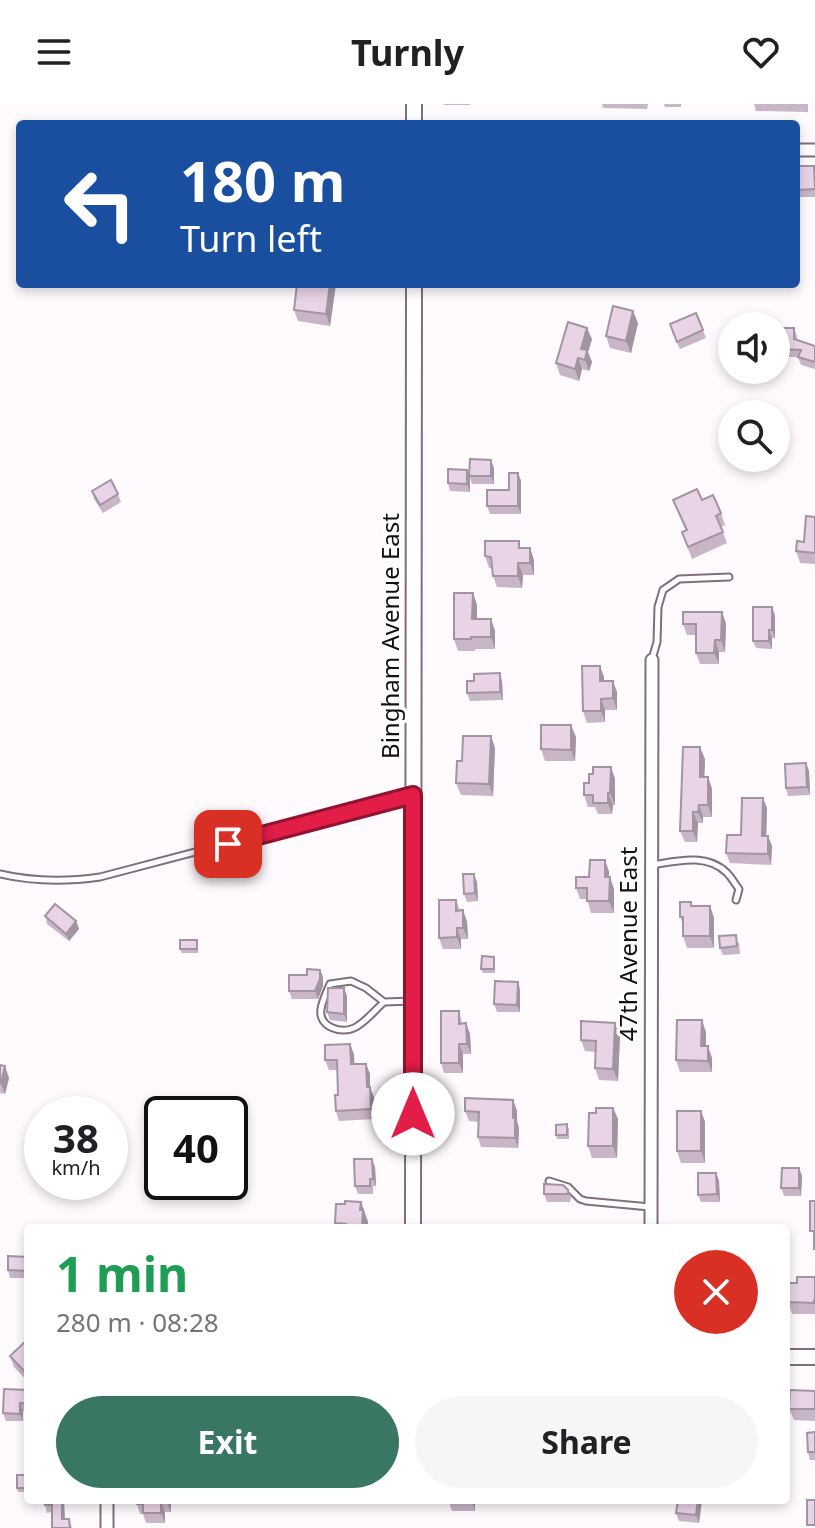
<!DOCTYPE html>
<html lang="en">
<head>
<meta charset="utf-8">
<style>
  :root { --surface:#fff; --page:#f6f6f6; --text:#202124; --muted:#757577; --accent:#397764 }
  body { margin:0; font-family:"Noto Sans",sans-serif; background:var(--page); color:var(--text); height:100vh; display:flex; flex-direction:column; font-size:30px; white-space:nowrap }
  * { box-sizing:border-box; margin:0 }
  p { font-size:26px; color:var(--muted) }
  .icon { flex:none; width:44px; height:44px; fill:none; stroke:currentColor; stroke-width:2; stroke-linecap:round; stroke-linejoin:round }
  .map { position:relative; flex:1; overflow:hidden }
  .details { position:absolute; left:24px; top:1120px; width:766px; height:280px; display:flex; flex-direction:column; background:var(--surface); border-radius:8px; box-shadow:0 4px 12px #0003 }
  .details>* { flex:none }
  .banner { position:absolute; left:16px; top:16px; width:784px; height:168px; border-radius:8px; box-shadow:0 4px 12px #0003; background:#1a4fa0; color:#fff; overflow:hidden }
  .tools { position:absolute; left:718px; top:208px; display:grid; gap:16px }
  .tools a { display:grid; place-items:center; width:72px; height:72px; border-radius:50%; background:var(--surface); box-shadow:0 4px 12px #0003; font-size:40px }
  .speed { position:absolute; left:24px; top:992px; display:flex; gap:16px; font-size:40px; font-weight:700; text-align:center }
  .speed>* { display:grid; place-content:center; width:104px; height:104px; border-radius:50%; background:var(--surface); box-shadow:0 4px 12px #0003; line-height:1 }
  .speed small { font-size:20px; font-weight:400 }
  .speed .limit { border:4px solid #111; border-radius:12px; background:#fff; color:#111 }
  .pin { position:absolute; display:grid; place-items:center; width:68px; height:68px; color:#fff; margin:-34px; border-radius:16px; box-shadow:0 4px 12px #0006 }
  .me { position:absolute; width:88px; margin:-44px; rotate:0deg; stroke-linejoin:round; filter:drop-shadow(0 0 6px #0008) }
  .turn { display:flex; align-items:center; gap:28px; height:168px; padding:0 32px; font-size:36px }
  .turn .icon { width:104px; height:104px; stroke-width:2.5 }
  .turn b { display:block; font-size:56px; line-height:68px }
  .round { display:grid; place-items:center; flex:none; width:84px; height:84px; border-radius:42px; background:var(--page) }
  .summary { display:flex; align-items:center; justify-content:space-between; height:136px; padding:0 32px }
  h1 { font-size:48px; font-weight:700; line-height:60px; color:#1e9e55 }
  .primary-button { display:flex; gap:16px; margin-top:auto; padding:16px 32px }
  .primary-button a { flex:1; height:92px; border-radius:48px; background:var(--accent); color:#fff; font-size:32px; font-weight:700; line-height:92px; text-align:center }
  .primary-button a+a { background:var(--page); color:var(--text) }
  header { display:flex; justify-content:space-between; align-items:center; height:104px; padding:0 32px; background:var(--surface); font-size:36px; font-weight:700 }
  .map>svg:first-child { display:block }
</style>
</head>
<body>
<header><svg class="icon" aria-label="menu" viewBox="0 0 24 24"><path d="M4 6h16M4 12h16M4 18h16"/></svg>Turnly<svg class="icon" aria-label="heart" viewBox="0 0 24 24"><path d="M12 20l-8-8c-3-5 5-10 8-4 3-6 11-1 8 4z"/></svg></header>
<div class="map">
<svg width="815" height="1424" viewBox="0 0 815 1424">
  <rect width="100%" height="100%" fill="#fefafe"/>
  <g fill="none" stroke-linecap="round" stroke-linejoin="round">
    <!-- lane casing -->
    <g stroke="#806e7f" stroke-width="9">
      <g id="lane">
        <polyline points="652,555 657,538 658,503 663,486 679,475 729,473"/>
        <path d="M 652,761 C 677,757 707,749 727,769 C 732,774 735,780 739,785 L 736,796"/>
        <path d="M 0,770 C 34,778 65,778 100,773 L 412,691"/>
        <path d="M 384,898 C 375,906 365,919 354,924 C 341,930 318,923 321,905 C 322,897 327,887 330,880 L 351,877 L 366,884 L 384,898 L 412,897"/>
        <polyline points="549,1077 568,1083 580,1095 586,1097 650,1103"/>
      </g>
    </g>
    <!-- street casing -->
    <g stroke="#806e7f" stroke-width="15">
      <g id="street">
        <polyline points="796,46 815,46"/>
        <polyline points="651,1124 652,556"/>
        <polyline points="107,1396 107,1424"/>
      </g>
    </g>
    <!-- secondary casing -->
    <g stroke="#806e7f" stroke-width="18">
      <g id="secondary">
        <polyline points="414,20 414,0"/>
        <polyline points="413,1124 414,180"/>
        <polyline points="786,1253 815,1253"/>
      </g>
    </g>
    <!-- lane -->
    <use href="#lane" stroke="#fff" stroke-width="5"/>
    <!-- street -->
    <use href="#street" stroke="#fff" stroke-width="11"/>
    <!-- secondary -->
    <use href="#secondary" stroke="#fff" stroke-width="14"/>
  </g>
  <!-- wall -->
  <g fill="#c8b5c7">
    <polygon points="443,0 470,0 470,1 444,1"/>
    <polygon points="602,0 648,0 647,5 603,4"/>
    <polygon points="664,0 681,0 681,3 665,3"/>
    <polygon points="754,0 808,0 808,8 756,7"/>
    <polygon points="815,65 815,93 796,93 796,69"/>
    <polygon points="297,180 336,180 330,222 298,217 294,206"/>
    <polygon points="696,209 706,234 680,245 672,228"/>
    <polygon points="638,219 631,249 610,244 606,232"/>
    <polygon points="794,224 797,232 797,236 815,242 815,265 801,261 798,253 782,253 779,245"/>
    <polygon points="592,235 588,248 592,258 589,267 582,265 579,277 560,271 556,259"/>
    <polygon points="494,364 494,380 472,380 470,374 470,388 450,387 448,379 467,366 470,371"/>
    <polygon points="518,369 521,377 521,410 490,410 487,402 509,386"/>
    <polygon points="92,387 118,390 121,398 103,409 94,395"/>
    <polygon points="673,396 702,396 721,409 725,421 721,423 727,439 692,455 682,428 686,427"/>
    <polygon points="815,413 815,460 800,459 796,447 804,438"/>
    <polygon points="522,444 534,456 534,471 523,471 522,484 497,483 493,472 492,464 489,464 485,452"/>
    <polygon points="473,489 477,501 477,515 491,515 495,527 495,545 475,545 475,547 458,547 454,535"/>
    <polygon points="722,508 726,520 725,548 719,548 719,560 700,560 696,549 696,531 687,531 683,520"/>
    <polygon points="775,511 775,534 772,534 772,545 756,544 753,537"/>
    <polygon points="600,562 604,577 617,588 617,606 605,606 605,618 587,619 583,607"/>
    <polygon points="502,577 503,596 470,597 467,589"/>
    <polygon points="491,632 495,644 493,692 461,691 456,679 462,657"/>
    <polygon points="576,633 575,657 545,657 541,645"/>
    <polygon points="705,655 704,673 708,673 712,685 712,713 703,713 703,719 698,719 697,738 685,738 680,727"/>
    <polygon points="806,659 809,667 810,691 788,692 786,684"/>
    <polygon points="611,663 615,675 615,701 613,701 612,710 598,710 595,703 588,703 584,691 593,670"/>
    <polygon points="767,704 766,732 772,742 771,761 730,759 726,749 741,731"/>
    <polygon points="605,756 609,768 609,773 614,785 614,809 591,809 587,795 580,795 576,784 589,773"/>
    <polygon points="477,778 478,797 467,798 464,790"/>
    <polygon points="456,796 460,806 463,806 467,818 468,835 461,835 461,845 443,845 439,834"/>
    <polygon points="693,802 710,802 714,814 714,844 687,844 683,832 683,821 680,813"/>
    <polygon points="45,812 76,817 79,825 69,837 47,820"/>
    <polygon points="197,836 198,840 198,849 182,849 180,845"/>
    <polygon points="739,838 740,850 723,851 720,844"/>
    <polygon points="494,853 495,856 495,869 483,869 481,865"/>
    <polygon points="320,866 323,873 323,882 318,895 292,895 289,887 307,871"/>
    <polygon points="518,878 520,886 520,908 497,908 494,900"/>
    <polygon points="347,892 347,918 330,916 327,908"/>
    <polygon points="459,907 462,919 470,930 471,950 463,950 463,969 444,969 441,959"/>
    <polygon points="706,928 706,942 712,954 712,968 680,968 676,956"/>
    <polygon points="620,931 618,977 599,976 595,964 596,948 585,947 581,936"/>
    <polygon points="354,950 354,960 366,960 370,970 370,984 374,993 375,1015 339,1017 336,1007 338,991 338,966 329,966 325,956"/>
    <polygon points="0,961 9,974 5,990 0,989"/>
    <polygon points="513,996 517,1007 517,1017 519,1024 518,1044 481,1043 478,1033 478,1018 469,1017 465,1007"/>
    <polygon points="613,1004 618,1015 617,1054 592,1054 588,1042 596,1009"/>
    <polygon points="701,1007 705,1018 705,1059 681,1059 677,1047"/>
    <polygon points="569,1024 569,1035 557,1035 556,1031"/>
    <polygon points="375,1063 376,1082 373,1082 373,1090 358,1090 355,1082"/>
    <polygon points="799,1064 802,1072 801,1092 784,1092 781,1084"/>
    <polygon points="716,1069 719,1077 720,1098 701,1098 698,1091"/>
    <polygon points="568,1086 571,1093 570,1098 547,1098 544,1090"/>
    <polygon points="361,1098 368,1118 367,1124 337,1124 335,1119 345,1100"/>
    <polygon points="28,1153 28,1174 10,1174 8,1166"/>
    <polygon points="815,1173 815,1210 792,1210 788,1198 797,1179"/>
    <polygon points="28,1235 28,1278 14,1263 10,1252"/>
    <polygon points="28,1286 28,1307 23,1307 23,1317 6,1317 3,1309"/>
    <polygon points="815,1287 815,1317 794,1316 789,1305"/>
    <polygon points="815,1328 815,1356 810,1356 808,1348"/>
    <polygon points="27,1371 28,1388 18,1388 17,1384"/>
    <polygon points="44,1396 64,1396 65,1415 69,1415 72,1424 52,1424 52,1408 47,1409"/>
    <polygon points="171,1396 171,1408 165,1408 165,1419 146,1419 143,1410 140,1410 137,1400"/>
    <polygon points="448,1396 475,1396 475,1407 452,1407"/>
    <polygon points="702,1396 699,1419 679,1417 676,1409"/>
    <polygon points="722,1396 742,1396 742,1399 724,1400"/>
  </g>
  <!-- shaded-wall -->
  <g fill="#a294a2">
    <polygon points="330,180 336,180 330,222 326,210"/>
    <polygon points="633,207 638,219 631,249 626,237"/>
    <polygon points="587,224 592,235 588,248 592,258 589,267 581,245"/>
    <polygon points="578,254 582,265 579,277 575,265"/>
    <polygon points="491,356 494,364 494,380 491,372"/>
    <polygon points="467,366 470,373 470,388 467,380"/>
    <polygon points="518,369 521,377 521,410 518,402"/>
    <polygon points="530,444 534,456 534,471 530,459"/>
    <polygon points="518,459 523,471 522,484 518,472"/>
    <polygon points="473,489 477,501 477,527 472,515"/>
    <polygon points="772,503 775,511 775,534 772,526"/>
    <polygon points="722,508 726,520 725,548 721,536"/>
    <polygon points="491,515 495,527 495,545 491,533"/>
    <polygon points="769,526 772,534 772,545 769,537"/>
    <polygon points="715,536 719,548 719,560 714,549"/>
    <polygon points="600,562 604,573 604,589 600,577"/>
    <polygon points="500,569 502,577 503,596 500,588"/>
    <polygon points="613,577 617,588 617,606 613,594"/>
    <polygon points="601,595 605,606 605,618 601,607"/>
    <polygon points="571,621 576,633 575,657 571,646"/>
    <polygon points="491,632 495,644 493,692 489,680"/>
    <polygon points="700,643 705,655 704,685 700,673"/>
    <polygon points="806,659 809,667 810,691 807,683"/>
    <polygon points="611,663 615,675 615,701 610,689"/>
    <polygon points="708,673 712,685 712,713 708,701"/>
    <polygon points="608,689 613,701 612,710 608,699"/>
    <polygon points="763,694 767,704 766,742 762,732"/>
    <polygon points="699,701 703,713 703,719 698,708"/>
    <polygon points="693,708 698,719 697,738 693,727"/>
    <polygon points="768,732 772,742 771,761 768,750"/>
    <polygon points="605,756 609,768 609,785 605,773"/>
    <polygon points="474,770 477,778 478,797 475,789"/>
    <polygon points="610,773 614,785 614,809 609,797"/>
    <polygon points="710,802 714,814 714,844 710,832"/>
    <polygon points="463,806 467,818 468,835 463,824"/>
    <polygon points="76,817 79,825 69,837 66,830"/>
    <polygon points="457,824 461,835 461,845 457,833"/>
    <polygon points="320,866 323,873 323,882 318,895 315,887"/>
    <polygon points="518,878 520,886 520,908 517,901"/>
    <polygon points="344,884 347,892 347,918 344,910"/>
    <polygon points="702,916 706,928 706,954 701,942"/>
    <polygon points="466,919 470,930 471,950 467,940"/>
    <polygon points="615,919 620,931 618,977 613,965"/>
    <polygon points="350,940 354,950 355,970 351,960"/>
    <polygon points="459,940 463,950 463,969 459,959"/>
    <polygon points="708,942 712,954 712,968 708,957"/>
    <polygon points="366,960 370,970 370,984 374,993 375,1015 371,1005 367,983"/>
    <polygon points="5,962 9,974 5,990 1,979"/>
    <polygon points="513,996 517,1007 517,1017 519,1024 518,1044 515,1034 513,1014"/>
    <polygon points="613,1004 618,1015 617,1054 613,1042"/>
    <polygon points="701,1007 705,1018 705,1059 701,1047"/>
    <polygon points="372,1055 375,1063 376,1082 373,1075"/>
    <polygon points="799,1064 802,1072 801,1092 799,1084"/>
    <polygon points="716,1069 719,1077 720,1098 717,1090"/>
    <polygon points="361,1098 368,1118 367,1124 362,1124"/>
    <polygon points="20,1299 23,1307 23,1317 20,1310"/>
    <polygon points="62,1396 64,1396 65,1423 62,1415"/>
    <polygon points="167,1396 171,1396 171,1408 167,1398"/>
    <polygon points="471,1396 475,1396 475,1407"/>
    <polygon points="698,1396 702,1396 699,1419 696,1411"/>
    <polygon points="161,1398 165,1408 165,1419 161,1409"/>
  </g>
  <!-- building -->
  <g fill="#e8d3e7" stroke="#a294a2" stroke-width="2">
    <polygon points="799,62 814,62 815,85 796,86 796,69 799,69"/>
    <polygon points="297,180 330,180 326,210 294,206"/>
    <polygon points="613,202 633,207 626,237 606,232"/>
    <polygon points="696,209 703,226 677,238 670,220"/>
    <polygon points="568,218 587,224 581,245 587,246 585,256 578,254 575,265 556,259"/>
    <polygon points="780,224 794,224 794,235 815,242 815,258 798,253 801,246 779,245"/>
    <polygon points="470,355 491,356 491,372 469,372"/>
    <polygon points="448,365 467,366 467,380 448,379"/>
    <polygon points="509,369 518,369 518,402 487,402 487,386 509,386"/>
    <polygon points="111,376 118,390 100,401 92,387"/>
    <polygon points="697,385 702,396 713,391 721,409 716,412 723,428 688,443 682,428 687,426 673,396"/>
    <polygon points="806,412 815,413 815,449 796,447 797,437 804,438"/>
    <polygon points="485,437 519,437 519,444 530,444 530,459 518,459 518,472 493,472 491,453 485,452"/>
    <polygon points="454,489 473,489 472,515 491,515 491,533 471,533 471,535 454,535"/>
    <polygon points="753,503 772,503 772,526 769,526 769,537 753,537"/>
    <polygon points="683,508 722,508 721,536 715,536 714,549 696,549 696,520 683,520"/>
    <polygon points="582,562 600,562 600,577 613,577 613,594 601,595 601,607 583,607"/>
    <polygon points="500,569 500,588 467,589 467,577 474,577 474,570"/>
    <polygon points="541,621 571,621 571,646 541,645"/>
    <polygon points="463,632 491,632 489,680 456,679 457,657 462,657"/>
    <polygon points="683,643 700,643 700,673 708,673 708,701 699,701 698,708 693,708 693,727 680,727"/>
    <polygon points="806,659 807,683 786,684 785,660"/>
    <polygon points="593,663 611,663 610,689 608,689 608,699 593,699 593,691 584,691 584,679 589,679 589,670 593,670"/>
    <polygon points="742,694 763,694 762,732 768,732 768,750 726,749 727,731 741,731"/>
    <polygon points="590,756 605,756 605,773 610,773 609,797 587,797 587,784 576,784 576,773 589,773"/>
    <polygon points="463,770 474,770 475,789 464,790"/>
    <polygon points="439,796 456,796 456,807 463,806 463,824 457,824 457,833 439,834"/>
    <polygon points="680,798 691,798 691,802 710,802 710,832 683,832 683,813 680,813"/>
    <polygon points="55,800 76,817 66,830 45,812"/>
    <polygon points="736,831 737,842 720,844 719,832"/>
    <rect x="180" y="836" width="17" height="9"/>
    <polygon points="482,852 494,853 494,865 481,865"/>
    <polygon points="307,865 320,866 320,875 315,887 289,887 289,871 307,871"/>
    <polygon points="495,877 518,878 517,901 494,900"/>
    <polygon points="328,884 344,884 344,910 327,908"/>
    <polygon points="441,907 459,907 459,920 466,919 467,940 459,940 459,959 441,959"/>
    <polygon points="677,916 702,916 701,942 708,942 708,957 676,956"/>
    <polygon points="581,917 615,919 613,965 595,964 596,937 581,936"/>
    <polygon points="350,940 351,960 366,960 367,983 370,983 371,1005 336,1007 335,991 338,991 337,956 325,956 325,941"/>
    <polygon points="0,961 5,962 1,979 0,978"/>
    <polygon points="465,994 513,996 513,1014 515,1014 515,1034 478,1033 479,1008 465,1007"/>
    <polygon points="596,1004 613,1004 613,1042 588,1042 589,1009 596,1009"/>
    <rect x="677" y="1007" width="24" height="40"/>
    <polygon points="567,1020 567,1031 556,1031 556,1021"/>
    <polygon points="354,1055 372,1055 373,1075 370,1075 370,1082 355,1082"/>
    <polygon points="782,1064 799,1064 799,1084 781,1084"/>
    <polygon points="698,1069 716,1069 717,1090 698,1091"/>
    <polygon points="544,1080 563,1081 568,1086 568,1090 544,1090"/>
    <polygon points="345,1097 361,1098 360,1106 363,1106 362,1124 346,1124 346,1120 335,1119 336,1100 345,1100"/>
    <polygon points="810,1097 815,1097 815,1145 814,1145 814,1127 810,1127"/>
    <polygon points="8,1152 28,1153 28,1167 8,1166"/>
    <polygon points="797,1173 815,1173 815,1196 814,1196 814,1199 788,1198 788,1179 797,1179"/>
    <polygon points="28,1235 28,1269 27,1270 10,1252"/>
    <polygon points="4,1285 28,1286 28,1300 20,1299 20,1310 3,1309"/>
    <polygon points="790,1286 815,1287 815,1305 789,1305"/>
    <polygon points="815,1328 815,1348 808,1348 807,1329"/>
    <polygon points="17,1371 27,1371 26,1384 17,1384"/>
    <polygon points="44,1396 62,1396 62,1415 69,1415 70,1424 52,1424 52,1401 45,1401"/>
    <polygon points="137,1396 167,1396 167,1398 161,1398 161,1409 143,1409 143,1400 137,1400"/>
    <polygon points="678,1396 698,1396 696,1411 676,1409"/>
    <rect x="807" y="1396" width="8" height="25"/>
  </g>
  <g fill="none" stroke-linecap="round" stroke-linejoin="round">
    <!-- route casing -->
    <g stroke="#92132f" stroke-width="20">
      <polyline id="route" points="228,740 413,691 413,1010"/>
    </g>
    <!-- route -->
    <use href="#route" stroke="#e11d48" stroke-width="14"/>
  </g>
  <g text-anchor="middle" stroke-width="7" stroke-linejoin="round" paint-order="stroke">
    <!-- street labels -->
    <g font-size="24" fill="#150e15" stroke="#fff">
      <text transform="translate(391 532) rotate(-90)" y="8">Bingham Avenue East</text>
      <text transform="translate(629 840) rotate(-90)" y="8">47th Avenue East</text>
    </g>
  </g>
</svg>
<div class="tools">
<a><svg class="icon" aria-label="sound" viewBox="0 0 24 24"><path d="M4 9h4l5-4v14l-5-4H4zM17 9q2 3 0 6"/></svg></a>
<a><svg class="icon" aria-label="search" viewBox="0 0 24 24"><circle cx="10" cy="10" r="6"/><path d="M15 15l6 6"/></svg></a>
</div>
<div class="speed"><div>38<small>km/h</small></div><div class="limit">40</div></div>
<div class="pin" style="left:228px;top:740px;background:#d93025"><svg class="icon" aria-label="arrive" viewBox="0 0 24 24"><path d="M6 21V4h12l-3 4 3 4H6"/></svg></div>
<svg class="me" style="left:413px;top:1010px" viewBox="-20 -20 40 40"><circle r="19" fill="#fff"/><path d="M0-13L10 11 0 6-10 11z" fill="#e11d48"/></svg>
<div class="banner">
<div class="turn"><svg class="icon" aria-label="left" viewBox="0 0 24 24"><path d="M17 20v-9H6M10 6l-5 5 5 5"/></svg><div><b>180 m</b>Turn left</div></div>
</div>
<section class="details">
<div class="summary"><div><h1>1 min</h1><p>280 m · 08:28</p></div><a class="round" style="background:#d93025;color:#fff"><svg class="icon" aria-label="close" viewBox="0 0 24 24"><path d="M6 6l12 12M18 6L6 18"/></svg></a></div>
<div class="primary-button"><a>Exit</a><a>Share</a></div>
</section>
</div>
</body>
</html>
